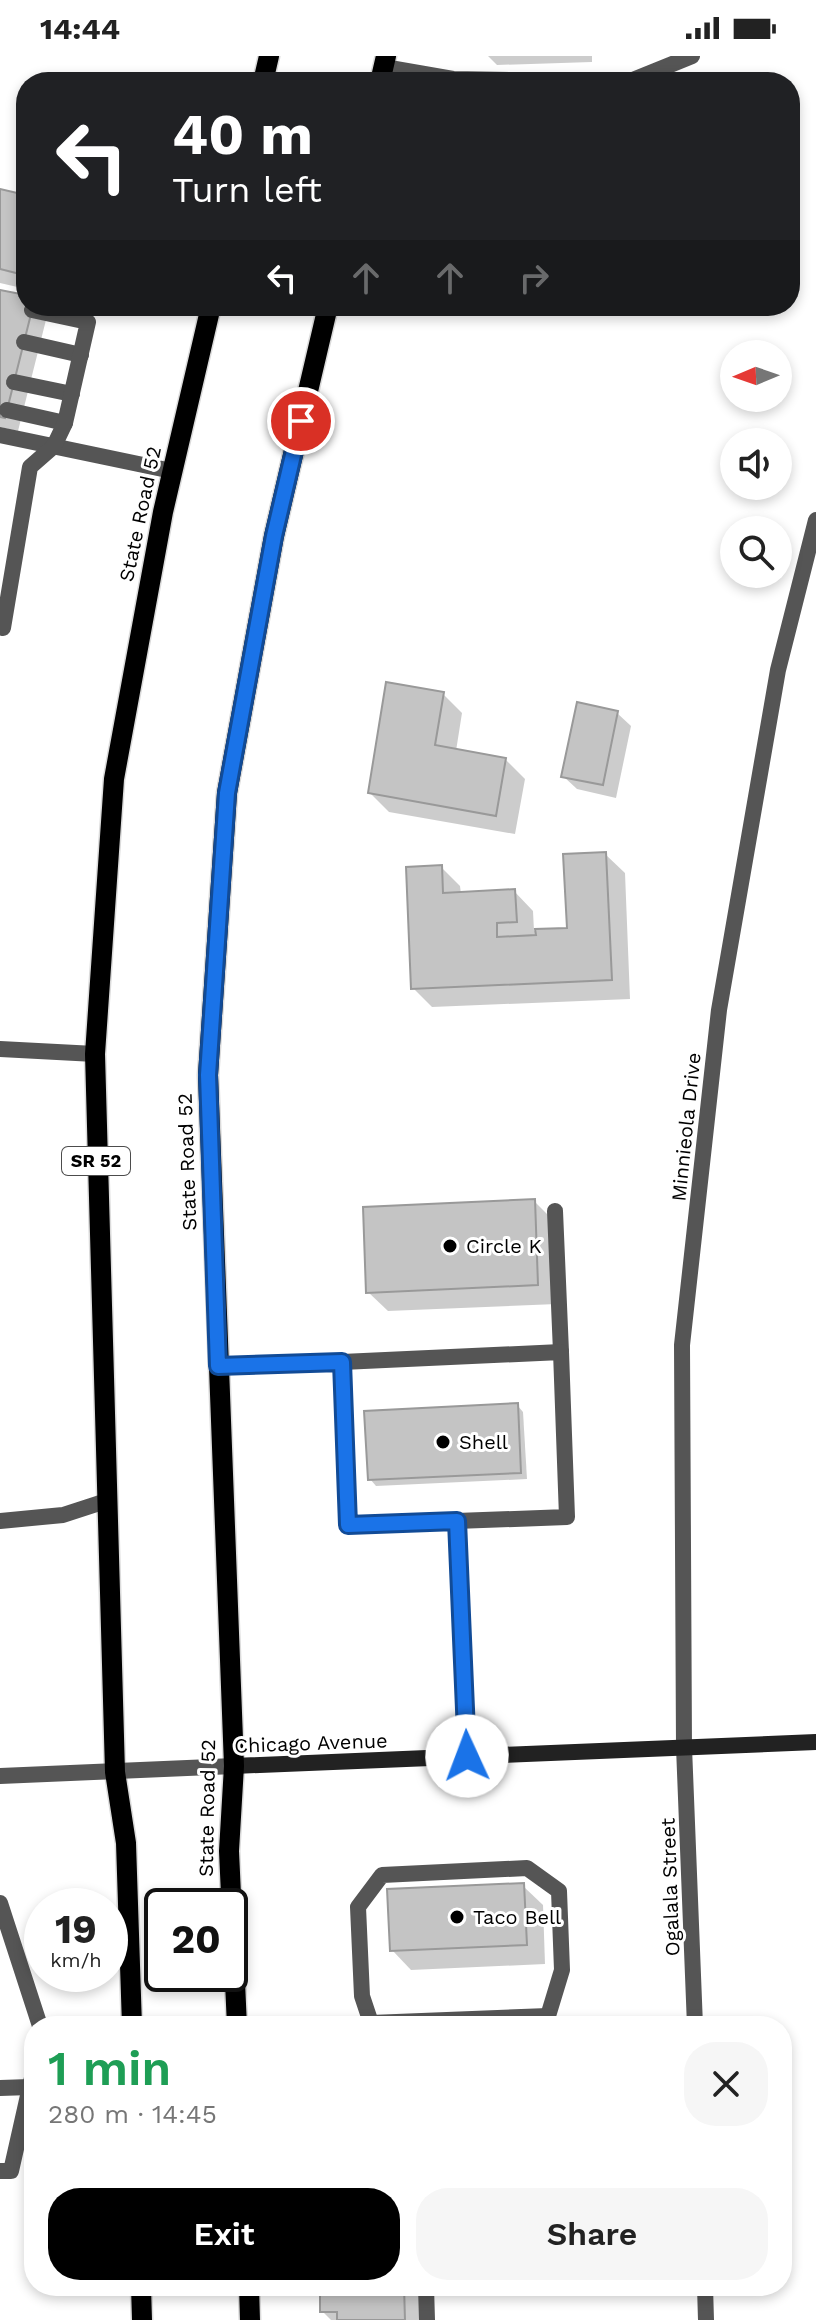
<!DOCTYPE html>
<html lang="en">
<head>
<meta charset="utf-8">
<style>
  :root { --surface:#fff; --page:#f6f6f6; --text:#222; --muted:#767676; --accent:#000 }
  body { margin:0; font-family:"Work Sans",sans-serif; background:var(--page); color:var(--text); height:100vh; display:flex; flex-direction:column; font-size:30px; white-space:nowrap }
  * { box-sizing:border-box; margin:0 }
  p { font-size:26px; color:var(--muted) }
  .icon { flex:none; width:44px; height:44px; fill:none; stroke:currentColor; stroke-width:2; stroke-linecap:round; stroke-linejoin:round }
  .map { position:relative; flex:1; overflow:hidden }
  .details { position:absolute; left:24px; top:1960px; width:768px; height:280px; display:flex; flex-direction:column; background:var(--surface); border-radius:32px; box-shadow:0 4px 12px #0003 }
  .details>* { flex:none }
  .hud { position:absolute; left:16px; top:16px; width:784px; height:244px; border-radius:32px; box-shadow:0 4px 12px #0003; background:#202124; color:#fff; overflow:hidden }
  .needle { width:52px; rotate:268deg }
  .buttons { position:absolute; left:720px; top:284px; display:grid; gap:16px }
  .buttons a { display:grid; place-items:center; width:72px; height:72px; border-radius:50%; background:var(--surface); box-shadow:0 4px 12px #0003; font-size:40px }
  .speed { position:absolute; left:24px; top:1832px; display:flex; gap:16px; font-size:40px; font-weight:700; text-align:center }
  .speed>* { display:grid; place-content:center; width:104px; height:104px; border-radius:50%; background:var(--surface); box-shadow:0 4px 12px #0003; line-height:1 }
  .speed small { font-size:20px; font-weight:400 }
  .speed .limit { border:4px solid #111; border-radius:12px; background:#fff; color:#111 }
  .pin { position:absolute; display:grid; place-items:center; width:68px; height:68px; color:#fff; margin:-34px; border:4px solid #fff; border-radius:50%; box-shadow:0 2px 8px #0007 }
  .me { position:absolute; width:88px; margin:-44px; rotate:358deg; stroke-linejoin:round; filter:drop-shadow(0 0 6px #0008) }
  .turn { display:flex; align-items:center; gap:28px; height:168px; padding:0 24px; font-size:36px }
  .turn .icon { width:104px; height:104px; stroke-width:2.5 }
  .turn b { display:block; font-size:56px; line-height:68px }
  .lanes { display:flex; align-items:center; height:76px; padding:0 24px; background:#0003; justify-content:center; gap:40px; direction:ltr }
  .lanes .off { opacity:.35 }
  .round { display:grid; place-items:center; flex:none; width:84px; height:84px; border-radius:32px; background:var(--page) }
  .head { display:flex; align-items:center; justify-content:space-between; height:136px; padding:0 24px }
  h1 { font-size:48px; font-weight:600; line-height:60px; color:#1e9e55 }
  .primary-button { display:flex; gap:16px; margin-top:auto; padding:16px 24px }
  .primary-button a { flex:1; height:92px; border-radius:32px; background:var(--accent); color:#fff; font-size:32px; font-weight:600; line-height:92px; text-align:center }
  .primary-button a+a { background:var(--page); color:var(--text) }
  .status { display:flex; justify-content:space-between; align-items:center; height:56px; padding:0 40px; background:var(--surface); direction:ltr }
  .status svg { height:22px; fill:currentColor }
  .map>svg:first-child { display:block }
</style>
</head>
<body>
<div class="status"><b>14:44</b><svg viewBox="0 0 49 12"><path d="M0 12V9h3v3zM5 12V6h3v6zM10 12V3h3v9zM15 12V0h3v12zM26 1h20v11H26zM47 4h2v5h-2z"/></svg></div>
<div class="map">
<svg width="816" height="2264" viewBox="0 0 816 2264">
  <rect width="100%" height="100%" fill="#fff"/>
  <!-- shadow -->
  <g fill="#0003">
    <polygon points="488,0 592,0 592,6 497,9"/>
    <polygon points="0,135 26,141 26,233 0,227"/>
    <polygon points="0,237 26,241 26,250 48,256 18,375 0,371"/>
    <polygon points="443,638 462,657 456,695 505,703 525,723 515,778 389,756 370,737"/>
    <polygon points="617,657 631,670 616,742 577,733 563,720"/>
    <polygon points="605,798 625,817 630,943 432,951 413,932 441,811 460,830 461,838 514,835 533,855 534,875 569,874"/>
    <polygon points="534,1145 553,1164 557,1248 388,1255 368,1236"/>
    <polygon points="517,1349 523,1356 527,1423 376,1430 370,1423"/>
    <polygon points="523,1830 543,1849 545,1908 411,1914 392,1894"/>
    <polygon points="322,2230 422,2230 423,2264 331,2264 322,2255"/>
  </g>
  <!-- building -->
  <g fill="#c4c4c4" stroke="#999" stroke-width="2">
    <polygon points="0,133 26,139 26,196 20,218 0,213"/>
    <polygon points="0,234 26,239 26,250 33,250 5,362 0,361"/>
    <polygon points="386,626 444,636 435,689 506,702 496,760 368,737"/>
    <polygon points="577,646 618,655 603,729 561,721"/>
    <polygon points="606,796 612,924 411,933 406,811 442,809 443,837 515,833 517,866 497,867 497,881 536,879 535,873 567,872 563,798"/>
    <polygon points="535,1143 538,1229 366,1237 363,1151"/>
    <polygon points="518,1347 521,1417 368,1424 364,1355"/>
    <polygon points="524,1827 527,1889 390,1895 387,1833"/>
    <polygon points="320,2230 404,2230 405,2264 337,2264 337,2256 320,2256"/>
  </g>
  <g fill="none" stroke-linecap="round" stroke-linejoin="round">
    <!-- primary casing -->
    <g stroke="#dbdbdb" stroke-width="23">
      <g id="primary">
        <polyline points="263,26 269,0"/>
        <polyline points="380,26 386,0"/>
        <polyline points="132,1970 126,1787 115,1716 95,998 114,723 163,456 211,250"/>
        <polyline points="237,1970 229,1795 234,1710 208,1019 227,737 274,480 328,250"/>
        <polyline points="141,2230 142,2264"/>
        <polyline points="249,2230 250,2264"/>
      </g>
    </g>
    <!-- lane -->
    <g stroke="#555" stroke-width="16">
      <polyline points="384,11 453,23 609,26"/>
      <polyline points="628,26 692,0"/>
      <polyline points="24,286 81,299"/>
      <polyline points="14,326 72,338"/>
      <polyline points="7,354 65,367"/>
      <polyline points="0,379 172,415"/>
      <polyline points="3,572 30,411 54,390 65,367 88,266 32,254"/>
      <polyline points="0,993 95,998"/>
      <polyline points="555,1155 561,1296"/>
      <polygon points="561,1296 567,1461 348,1469 342,1306"/>
      <polyline points="218,1310 342,1306"/>
      <polyline points="0,1465 63,1459 106,1445"/>
      <polyline points="457,1465 467,1700"/>
      <polyline points="0,1847 40,1970"/>
      <polyline points="343,1970 371,1967 362,1940 358,1851 382,1819 527,1812 559,1835 562,1914 548,1960"/>
      <polyline points="372,1970 371,1967 548,1960 548,1968"/>
      <polyline points="0,2032 30,2031"/>
      <polyline points="0,2115 11,2115 34,2013"/>
      <polyline points="426,2230 427,2264"/>
    </g>
    <!-- street -->
    <g stroke="#555" stroke-width="16">
      <polyline points="0,1720 234,1710"/>
      <polyline points="695,1970 684,1691 682,1289 719,954 778,614 816,464"/>
      <polyline points="705,2230 706,2264"/>
    </g>
    <!-- secondary -->
    <polyline stroke="#222" stroke-width="16" points="234,1710 816,1686"/>
    <!-- primary -->
    <use href="#primary" stroke="#000" stroke-width="20"/>
  </g>
  <g fill="none" stroke-linecap="round" stroke-linejoin="round">
    <!-- route casing -->
    <g stroke="#114b97" stroke-width="20">
      <polyline id="route" points="301,365 274,480 227,737 208,1019 218,1310 342,1306 348,1469 457,1465 467,1700"/>
    </g>
    <!-- route -->
    <use href="#route" stroke="#1a73e8" stroke-width="14"/>
  </g>
  <!-- markers -->
  <g fill="#000" stroke="#fff" stroke-width="3">
    <circle cx="450" cy="1190" r="8"/>
    <circle cx="443" cy="1386" r="8"/>
    <circle cx="457" cy="1861" r="8"/>
  </g>
  <g text-anchor="middle" stroke-width="6" stroke-linejoin="round" paint-order="stroke">
    <!-- shield labels -->
    <rect fill="#fff" stroke="#4c4c4c" stroke-width="2" x="62" y="1091" width="68" height="28" rx="6"/>
    <g font-size="18" font-weight="bold" fill="#000">
      <text x="96" y="1111">SR 52</text>
    </g>
    <!-- street labels -->
    <g font-size="20" fill="#000" stroke="#fff">
      <text transform="translate(140 458) rotate(-78)" y="7">State Road 52</text>
      <text transform="translate(686 1071) rotate(-84)" y="7">Minnieola Drive</text>
      <text transform="translate(187 1106) rotate(-92)" y="7">State Road 52</text>
      <text transform="translate(311 1687) rotate(-2)" y="7">Chicago Avenue</text>
      <text transform="translate(207 1752) rotate(-89)" y="7">State Road 52</text>
      <text transform="translate(670 1831) rotate(-92)" y="7">Ogalala Street</text>
    </g>
    <!-- poi labels -->
    <g font-size="20" fill="#000" stroke="#fff" text-anchor="start">
      <text x="466" y="1197">Circle K</text>
      <text x="459" y="1393">Shell</text>
      <text x="473" y="1868">Taco Bell</text>
    </g>
  </g>
</svg>
<div class="buttons">
<a><svg class="needle" viewBox="-14 -14 28 28"><path d="M0-13l5 13h-10z" fill="#e53935"/><path d="M0 13l5-13h-10z" fill="#767676"/></svg></a>
<a><svg class="icon" aria-label="sound" viewBox="0 0 24 24"><path d="M4 9h4l5-4v14l-5-4H4zM17 9q2 3 0 6"/></svg></a>
<a><svg class="icon" aria-label="search" viewBox="0 0 24 24"><circle cx="10" cy="10" r="6"/><path d="M15 15l6 6"/></svg></a>
</div>
<div class="speed"><div>19<small>km/h</small></div><div class="limit">20</div></div>
<div class="pin" style="left:301px;top:365px;background:#d93025"><svg class="icon" aria-label="arrive" viewBox="0 0 24 24"><path d="M6 21V4h12l-3 4 3 4H6"/></svg></div>
<svg class="me" style="left:467px;top:1700px" viewBox="-20 -20 40 40"><circle r="19" fill="#fff"/><path d="M0-13L10 11 0 6-10 11z" fill="#1a73e8"/></svg>
<div class="hud">
<div class="turn"><svg class="icon" aria-label="left" viewBox="0 0 24 24"><path d="M17 20v-9H6M10 6l-5 5 5 5"/></svg><div><b>40 m</b>Turn left</div></div>
<div class="lanes"><svg class="icon" aria-label="left" viewBox="0 0 24 24"><path d="M17 20v-9H6M10 6l-5 5 5 5"/></svg><svg class="icon off" aria-label="ahead" viewBox="0 0 24 24"><path d="M12 20V5M6 11l6-6 6 6"/></svg><svg class="icon off" aria-label="ahead" viewBox="0 0 24 24"><path d="M12 20V5M6 11l6-6 6 6"/></svg><svg class="icon off" aria-label="right" viewBox="0 0 24 24"><path d="M7 20v-9h11M14 6l5 5-5 5"/></svg></div>
</div>
<section class="details">
<div class="head"><div><h1>1 min</h1><p>280 m · 14:45</p></div><a class="round"><svg class="icon" aria-label="close" viewBox="0 0 24 24"><path d="M6 6l12 12M18 6L6 18"/></svg></a></div>
<div class="primary-button"><a>Exit</a><a>Share</a></div>
</section>
</div>
</body>
</html>
